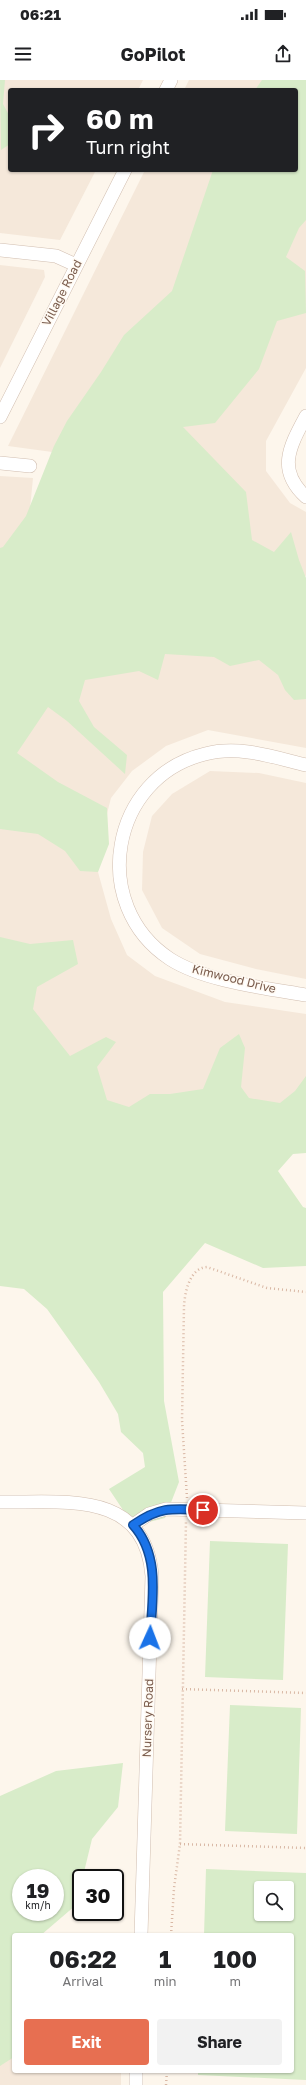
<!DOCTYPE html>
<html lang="en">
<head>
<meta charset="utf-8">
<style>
  :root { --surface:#fff; --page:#f2f2f2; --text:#202124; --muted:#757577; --accent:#e76f51 }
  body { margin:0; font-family:"Golos Text",sans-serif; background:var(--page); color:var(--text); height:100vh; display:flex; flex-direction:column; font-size:15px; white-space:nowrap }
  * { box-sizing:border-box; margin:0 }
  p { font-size:13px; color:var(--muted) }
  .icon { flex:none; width:22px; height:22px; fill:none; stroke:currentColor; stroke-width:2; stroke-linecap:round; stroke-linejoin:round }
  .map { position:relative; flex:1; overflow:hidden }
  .sheet { position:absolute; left:12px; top:1853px; width:282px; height:140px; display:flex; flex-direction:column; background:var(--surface); border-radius:4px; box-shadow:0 1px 3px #0004 }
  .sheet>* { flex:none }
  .banner { position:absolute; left:8px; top:8px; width:290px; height:84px; border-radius:4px; box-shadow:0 1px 3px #0004; background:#202124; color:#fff; overflow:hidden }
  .controls { position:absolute; left:254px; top:1801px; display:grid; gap:8px }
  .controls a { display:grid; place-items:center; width:40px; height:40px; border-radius:4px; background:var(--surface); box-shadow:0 1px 3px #0004; font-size:20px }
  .speed { position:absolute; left:12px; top:1789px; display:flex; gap:8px; font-size:20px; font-weight:700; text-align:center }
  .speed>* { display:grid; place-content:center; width:52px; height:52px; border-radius:50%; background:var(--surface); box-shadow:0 1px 3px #0004; line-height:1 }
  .speed small { font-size:10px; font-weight:400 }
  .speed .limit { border:2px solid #111; border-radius:6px; background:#fff; color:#111 }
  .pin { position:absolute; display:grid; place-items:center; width:34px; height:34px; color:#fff; margin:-17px; border:2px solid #fff; border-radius:50%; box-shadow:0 1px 4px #0007 }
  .me { position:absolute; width:44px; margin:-22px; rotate:2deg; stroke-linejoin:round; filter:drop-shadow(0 0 3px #0008) }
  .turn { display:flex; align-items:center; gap:14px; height:84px; padding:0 12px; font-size:18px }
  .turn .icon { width:52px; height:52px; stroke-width:2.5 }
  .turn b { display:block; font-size:28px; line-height:34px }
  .eta { display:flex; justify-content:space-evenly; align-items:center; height:68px; text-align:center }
  .eta b { font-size:24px; font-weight:700; line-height:28px }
  .action { display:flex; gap:8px; margin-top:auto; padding:8px 12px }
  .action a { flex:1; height:46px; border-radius:4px; background:var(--accent); color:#fff; font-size:16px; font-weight:700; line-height:46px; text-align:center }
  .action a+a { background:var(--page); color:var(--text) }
  .status { display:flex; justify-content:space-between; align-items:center; height:28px; padding:0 20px; background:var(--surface); direction:ltr }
  .status svg { height:11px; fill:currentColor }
  header { display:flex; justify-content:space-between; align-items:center; height:52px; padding:0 12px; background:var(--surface); font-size:18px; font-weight:700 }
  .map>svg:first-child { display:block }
</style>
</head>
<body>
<div class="status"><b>06:21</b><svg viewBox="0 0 49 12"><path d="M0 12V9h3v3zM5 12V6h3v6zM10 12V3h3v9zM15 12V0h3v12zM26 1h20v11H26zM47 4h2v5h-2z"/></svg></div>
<header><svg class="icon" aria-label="menu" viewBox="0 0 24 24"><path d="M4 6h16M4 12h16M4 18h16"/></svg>GoPilot<svg class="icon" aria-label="share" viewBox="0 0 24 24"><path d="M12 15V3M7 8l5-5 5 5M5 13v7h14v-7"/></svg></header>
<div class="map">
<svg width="306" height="2005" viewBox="0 0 306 2005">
  <rect width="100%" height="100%" fill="#fdf6ec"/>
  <!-- residential -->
  <g fill="#f5e8da">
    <polygon points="0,0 143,0 138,10 10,10 10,90 96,90 60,160 0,153"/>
    <polygon points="189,0 306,0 306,288 266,361 266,391 290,423 306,432 306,496 67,374 8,366 145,90 296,90 296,10 184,10"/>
    <polygon points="0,185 44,190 45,197 0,288"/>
    <polygon points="0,396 33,398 24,490 0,496"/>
    <polygon points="82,552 306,559 306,668 208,650 166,666 132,691 111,718 103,749 98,792 111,839 127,875 155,896 225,922 306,934 306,1041 125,1028 0,1009 0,627"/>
    <polygon points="210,691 259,693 306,703 306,899 256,889 200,874 162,848 142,810 143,772 152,736 172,714"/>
    <polygon points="14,1935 14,1991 121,1991 121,2005 0,2005 0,1940"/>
  </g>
  <!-- green -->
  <g fill="#d8ecc9" fill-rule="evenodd">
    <polygon points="0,0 5,0 3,24 10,37 10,64 1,70"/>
    <polygon points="262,0 306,0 306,140 299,148 286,177 305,191 306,233 277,241 259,289 215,343 183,347 246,412 252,460 274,472 291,452 299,480 306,498 306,619 294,620 285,610 278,595 259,580 230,586 214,577 165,574 158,600 139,591 85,600 79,621 94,647 127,675 125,694 67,641 48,627 17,673 58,702 107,728 109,764 98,792 80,791 65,771 38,754 0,749 0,468 3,467 26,436 54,366 67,341 101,292 124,255 172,211 213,90 296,90 296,10 255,10"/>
    <polygon points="0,857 30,864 73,860 78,884 37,907 33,929 70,976 106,957 116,962 97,987 107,1020 129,1027 150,1014 170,1014 203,1009 220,968 239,954 245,968 241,1007 249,1018 280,1023 295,1011 306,996 306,1073 293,1074 278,1091 303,1127 306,1128 306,1186 263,1188 205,1163 163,1212 164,1321 179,1402 165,1438 141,1444 123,1430 109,1409 145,1387 143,1373 121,1352 118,1334 99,1302 47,1229 24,1209 0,1206"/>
    <polygon points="210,1461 288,1464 283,1600 205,1597"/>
    <polygon points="230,1625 301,1628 297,1754 225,1751"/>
    <path d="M 123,1683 L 118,1727 L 92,1759 L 76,1825 L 41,1855 L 14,1855 L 14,1977 L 0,1986 L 0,1716 L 56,1691 ZM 21,1798 L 55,1798 L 55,1832 L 21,1832 Z"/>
    <path d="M 206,1789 L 306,1793 L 306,2000 L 198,1995 L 198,1991 L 292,1991 L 292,1855 L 204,1855 ZM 261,1808 L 287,1808 L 287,1834 L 261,1834 Z"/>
  </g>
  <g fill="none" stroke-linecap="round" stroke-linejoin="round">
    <!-- minor casing -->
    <g stroke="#d1beb0" stroke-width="14">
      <g id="minor">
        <polyline points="166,10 171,0"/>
        <polyline points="0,170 56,176 76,185"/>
        <path d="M 306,336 C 290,366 276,390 306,417"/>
        <polyline points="0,337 125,90"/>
        <polyline points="0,383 30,386"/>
        <path d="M 306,685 C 273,677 239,665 205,674 C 110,697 88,825 170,879 C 204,901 265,908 306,915"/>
        <path d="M 0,1422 C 64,1423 145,1409 152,1496 L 141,1855"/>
        <polyline points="133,1445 149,1434 166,1429 306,1433"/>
        <polyline points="136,2005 136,1991"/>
      </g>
    </g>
    <!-- path -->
    <g stroke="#d9b8a5" stroke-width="2.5" stroke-dasharray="1 3" stroke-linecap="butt">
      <path d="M 187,1418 L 182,1340 L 184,1226 C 185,1211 190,1188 207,1187 L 267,1208 L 306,1212"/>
      <polyline points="182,1609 306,1613"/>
      <polyline points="180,1764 306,1768"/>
      <polyline points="171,1855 174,1808 180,1764 186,1441"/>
      <polyline points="166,2005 167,1991"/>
    </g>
    <!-- minor -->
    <use href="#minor" stroke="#fff" stroke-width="13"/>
  </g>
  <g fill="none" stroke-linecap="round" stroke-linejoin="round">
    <!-- route casing -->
    <g stroke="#114b97" stroke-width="10">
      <path id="route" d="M 150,1558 C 152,1520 161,1476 133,1445 C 159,1427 171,1428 203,1430"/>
    </g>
    <!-- route -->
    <use href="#route" stroke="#1a73e8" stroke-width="7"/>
  </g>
  <g text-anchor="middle" stroke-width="3" stroke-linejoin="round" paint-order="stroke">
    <!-- street labels -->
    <g font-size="12" fill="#7a5c4d" stroke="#fffaf3">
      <text transform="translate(62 213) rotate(-63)" y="4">Village Road</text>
      <text transform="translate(234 899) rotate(14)" y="4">Kimwood Drive</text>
      <text transform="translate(148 1638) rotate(-88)" y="4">Nursery Road</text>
    </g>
  </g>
</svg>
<div class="controls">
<a><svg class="icon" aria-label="search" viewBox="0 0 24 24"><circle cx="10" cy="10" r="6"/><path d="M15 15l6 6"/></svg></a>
</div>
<div class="speed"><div>19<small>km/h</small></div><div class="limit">30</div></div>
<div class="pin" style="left:203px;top:1430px;background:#d93025"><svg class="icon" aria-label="arrive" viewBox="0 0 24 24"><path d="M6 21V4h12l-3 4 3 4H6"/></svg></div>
<svg class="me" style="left:150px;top:1558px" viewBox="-20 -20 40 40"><circle r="19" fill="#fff"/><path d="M0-13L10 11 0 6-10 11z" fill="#1a73e8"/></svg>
<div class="banner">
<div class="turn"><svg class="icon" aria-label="right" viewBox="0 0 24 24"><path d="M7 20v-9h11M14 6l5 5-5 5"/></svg><div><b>60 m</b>Turn right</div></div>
</div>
<section class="sheet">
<div class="eta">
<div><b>06:22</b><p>Arrival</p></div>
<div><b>1</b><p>min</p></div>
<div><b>100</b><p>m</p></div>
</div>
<div class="action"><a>Exit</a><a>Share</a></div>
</section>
</div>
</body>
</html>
